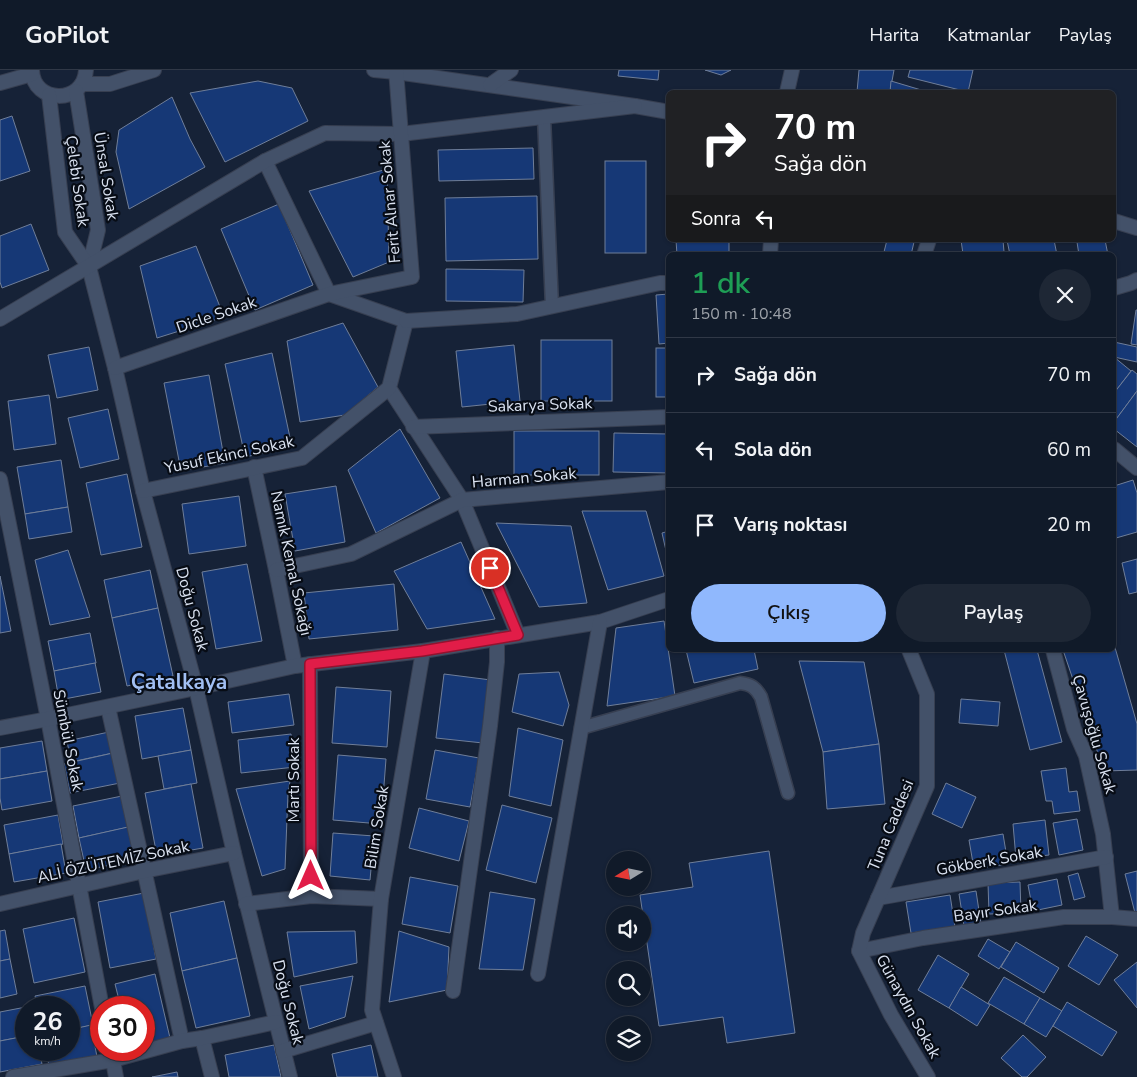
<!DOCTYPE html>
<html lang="tr">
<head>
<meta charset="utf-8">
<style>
  :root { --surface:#101a29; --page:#1e2735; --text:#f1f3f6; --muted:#9ca1a8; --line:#303846; --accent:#90b8fd }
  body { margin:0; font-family:"Nunito Sans",sans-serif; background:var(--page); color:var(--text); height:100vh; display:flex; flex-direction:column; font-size:19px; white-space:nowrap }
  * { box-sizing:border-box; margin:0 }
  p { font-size:16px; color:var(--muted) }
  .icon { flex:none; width:28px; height:28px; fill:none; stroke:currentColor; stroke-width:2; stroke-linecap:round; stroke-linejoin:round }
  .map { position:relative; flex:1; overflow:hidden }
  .details { position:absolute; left:666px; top:182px; width:450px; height:400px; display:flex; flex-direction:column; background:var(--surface); border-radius:8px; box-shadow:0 1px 4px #0004,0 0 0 1px var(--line) }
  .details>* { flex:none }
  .guide { position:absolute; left:666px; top:20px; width:450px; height:152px; border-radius:8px; box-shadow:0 1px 4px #0004,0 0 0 1px var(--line); background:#202124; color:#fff; overflow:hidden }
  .needle { width:32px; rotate:260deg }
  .tools { position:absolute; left:606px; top:781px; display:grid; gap:10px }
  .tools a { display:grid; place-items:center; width:45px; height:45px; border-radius:50%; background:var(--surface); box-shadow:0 1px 4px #0004,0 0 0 1px var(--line); font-size:25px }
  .speed { position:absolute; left:15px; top:926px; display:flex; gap:10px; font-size:25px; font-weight:700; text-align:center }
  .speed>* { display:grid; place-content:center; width:65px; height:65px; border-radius:50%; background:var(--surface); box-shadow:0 1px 4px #0004,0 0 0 1px var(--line); line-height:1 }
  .speed small { font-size:12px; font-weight:400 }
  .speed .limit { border:8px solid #d22; background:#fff; color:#111 }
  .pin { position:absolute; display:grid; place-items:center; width:42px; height:42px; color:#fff; margin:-21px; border:2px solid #fff; border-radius:50%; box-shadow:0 1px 5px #0007 }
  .me { position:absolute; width:55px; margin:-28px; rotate:0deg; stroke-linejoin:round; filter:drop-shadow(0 0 4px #0008) }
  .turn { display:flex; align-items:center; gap:18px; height:105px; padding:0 25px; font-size:22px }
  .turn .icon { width:65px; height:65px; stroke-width:2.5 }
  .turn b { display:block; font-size:35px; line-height:42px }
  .then { display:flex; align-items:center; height:48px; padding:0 25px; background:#0003; gap:10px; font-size:19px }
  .round { display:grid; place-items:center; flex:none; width:52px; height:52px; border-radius:26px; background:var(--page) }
  .overview { display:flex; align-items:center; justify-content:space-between; height:85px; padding:0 25px }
  h1 { font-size:30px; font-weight:600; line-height:38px; color:#1e9e55 }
  .primary-button { display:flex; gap:10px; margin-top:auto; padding:10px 25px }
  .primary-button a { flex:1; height:58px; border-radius:30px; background:var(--accent); color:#111; font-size:20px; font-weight:600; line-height:58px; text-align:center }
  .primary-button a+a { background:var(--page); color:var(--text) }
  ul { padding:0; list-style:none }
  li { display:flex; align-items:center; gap:15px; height:75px; padding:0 25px; border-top:1px solid var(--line) }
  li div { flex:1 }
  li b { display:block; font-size:19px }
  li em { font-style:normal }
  header { display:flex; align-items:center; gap:30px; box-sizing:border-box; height:70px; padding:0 25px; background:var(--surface); border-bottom:1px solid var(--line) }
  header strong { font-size:24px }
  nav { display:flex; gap:28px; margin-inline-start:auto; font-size:18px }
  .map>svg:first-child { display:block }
</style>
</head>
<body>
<header>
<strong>GoPilot</strong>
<nav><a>Harita</a><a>Katmanlar</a><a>Paylaş</a></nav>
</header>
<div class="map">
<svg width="1137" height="1007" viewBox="0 0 1137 1007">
  <rect width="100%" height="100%" fill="#162237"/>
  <!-- building -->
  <g fill="#163876" stroke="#6f7e99">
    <polygon points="619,0 659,0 658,10 618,6"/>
    <polygon points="705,0 731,0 721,5"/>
    <polygon points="859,0 894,0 890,22 857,22"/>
    <polygon points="910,0 973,0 968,22 908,7"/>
    <polygon points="258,11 292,18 308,51 225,92 190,23"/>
    <polygon points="891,11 928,22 890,22"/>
    <polygon points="172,27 190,69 205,97 129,139 116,82 119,60"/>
    <polygon points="12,46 30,101 0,111 0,50"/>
    <polygon points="533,78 534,109 439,111 438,80"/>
    <rect x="605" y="91" width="41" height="92"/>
    <polygon points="387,99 389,192 353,207 309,121"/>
    <polygon points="537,126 538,189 446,191 445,128"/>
    <polygon points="279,134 313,215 255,240 221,159"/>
    <polygon points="31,154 49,200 2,218 0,212 0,166"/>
    <polygon points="676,170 728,170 729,171 729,185 677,185"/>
    <polygon points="887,170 908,170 914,172 911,185 893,185 884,182"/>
    <polygon points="961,170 1003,170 1004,182 963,184"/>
    <polygon points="1007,170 1054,170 1057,185 1010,185"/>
    <polygon points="1087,170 1105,170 1108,185 1079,185 1077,172"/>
    <polygon points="196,176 224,247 157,268 140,196"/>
    <polygon points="446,199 524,200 523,232 446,231"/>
    <polygon points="669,224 669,273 659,274 656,225"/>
    <polygon points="1136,240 1137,240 1137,275 1131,274"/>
    <polygon points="343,253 378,317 345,345 300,352 287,271"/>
    <rect x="541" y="270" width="71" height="61"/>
    <polygon points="1114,272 1137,277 1137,292 1114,287"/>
    <polygon points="514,275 520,331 462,337 456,281"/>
    <polygon points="89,277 98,320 57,328 48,285"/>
    <rect x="656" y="278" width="13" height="49"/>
    <polygon points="272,283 292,377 245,387 225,294"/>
    <polygon points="1114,287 1131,301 1114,323"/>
    <polygon points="1132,300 1137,304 1137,321 1114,352 1114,323"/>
    <polygon points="209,305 225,393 181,401 164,313"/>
    <polygon points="1137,321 1137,377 1114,359 1114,352"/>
    <polygon points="49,325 56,374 14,380 8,331"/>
    <polygon points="108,339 119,389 80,398 68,348"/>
    <polygon points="400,359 440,428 376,463 348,400"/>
    <rect x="514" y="361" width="85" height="44"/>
    <polygon points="614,363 669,364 669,403 613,402"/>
    <polygon points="61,390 68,437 25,444 17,397"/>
    <polygon points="127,404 142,477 101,485 86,413"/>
    <polygon points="1133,410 1137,423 1137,462 1116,468 1114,459 1114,416"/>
    <polygon points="336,416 345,472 295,481 285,424"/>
    <polygon points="239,426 246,476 189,484 182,434"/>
    <polygon points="68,437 72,462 29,469 25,444"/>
    <polygon points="582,441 646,441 664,506 608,520"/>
    <polygon points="496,453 571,456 587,533 539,537"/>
    <polygon points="669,461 669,494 662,463"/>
    <polygon points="461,472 495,549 427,559 394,501"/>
    <polygon points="68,480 90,547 50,555 35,490"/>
    <polygon points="1137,489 1137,522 1129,524 1122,493"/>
    <polygon points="247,494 262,571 216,579 202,502"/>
    <polygon points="150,500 158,538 112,548 104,510"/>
    <polygon points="0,506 11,561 0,563"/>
    <polygon points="394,514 398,560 309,569 304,523"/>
    <polygon points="158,538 173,606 127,616 112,548"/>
    <polygon points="664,551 675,626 607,636 616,558"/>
    <polygon points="90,563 96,593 54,601 48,571"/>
    <polygon points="1114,574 1137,654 1137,700 1104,701 1063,580 1114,580"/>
    <polygon points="686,580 754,580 758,599 694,613"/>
    <polygon points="1004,580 1037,580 1062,672 1030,680"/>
    <polygon points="799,591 864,592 879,674 823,682"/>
    <polygon points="95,593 101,622 59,630 54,601"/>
    <polygon points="559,602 569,635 563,656 512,642 519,604"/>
    <polygon points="444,604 491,610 483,673 436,668"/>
    <polygon points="336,617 391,621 387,677 332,673"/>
    <polygon points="289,624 294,655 232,663 228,632"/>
    <polygon points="961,629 1000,632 998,656 959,653"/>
    <polygon points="183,638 191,680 142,689 135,646"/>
    <polygon points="518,658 563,670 551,736 509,726"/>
    <polygon points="109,662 113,683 71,692 67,671"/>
    <polygon points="291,664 295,697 241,703 238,670"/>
    <polygon points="42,671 47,701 0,709 0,678"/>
    <polygon points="879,674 885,734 827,739 823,682"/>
    <polygon points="191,680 197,713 164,719 158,686"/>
    <polygon points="435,680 479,688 470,737 426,729"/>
    <polygon points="113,683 120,713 70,723 64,694"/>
    <polygon points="338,685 386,689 381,754 333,750"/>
    <polygon points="1066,698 1069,722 1077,721 1080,741 1054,744 1052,731 1046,731 1041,701"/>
    <polygon points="47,701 52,731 2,740 0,728 0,709"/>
    <polygon points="290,711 288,723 285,799 262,806 236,719"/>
    <polygon points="946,713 976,727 962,758 932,744"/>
    <polygon points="191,714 203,778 157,786 145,723"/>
    <polygon points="122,726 129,757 79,768 73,736"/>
    <polygon points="502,735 552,748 536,813 486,800"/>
    <polygon points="419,738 469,751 459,791 409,778"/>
    <polygon points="58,745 63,774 9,784 4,755"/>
    <polygon points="1077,749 1083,780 1059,785 1053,753"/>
    <polygon points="1045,750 1049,785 1016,789 1013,754"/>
    <polygon points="128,757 135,790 86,800 79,768"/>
    <polygon points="333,763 374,766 370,810 330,806"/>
    <polygon points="1003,764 1008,794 974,799 969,770"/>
    <polygon points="61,774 66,803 14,812 9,784"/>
    <polygon points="769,781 795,963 727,973 723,947 659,956 640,825 693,817 689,793"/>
    <polygon points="1137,801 1137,843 1135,843 1125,804"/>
    <polygon points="1078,803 1085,827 1074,830 1068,806"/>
    <polygon points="410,807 458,816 450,863 402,854"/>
    <polygon points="1057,809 1062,835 1033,841 1028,815"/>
    <polygon points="1020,812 1021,843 989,844 988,813"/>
    <polygon points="976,821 981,854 964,856 959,824"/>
    <polygon points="490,822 535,829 523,900 479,899"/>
    <polygon points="144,823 156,889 110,898 98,832"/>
    <polygon points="950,825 955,857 911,863 906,832"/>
    <polygon points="224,831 237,888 182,901 170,843"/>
    <polygon points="74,848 85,902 34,913 23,859"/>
    <polygon points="5,860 10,889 0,891 0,861"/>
    <polygon points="355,861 357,893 294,907 287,862"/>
    <polygon points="399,861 449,877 447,920 389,932"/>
    <polygon points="1086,866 1118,885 1099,915 1068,896"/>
    <polygon points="988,869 1010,882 999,899 978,886"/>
    <polygon points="1016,872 1059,898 1044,923 1001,897"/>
    <polygon points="938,885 969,904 949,938 918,920"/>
    <polygon points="237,888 250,946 196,958 182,901"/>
    <polygon points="10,889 17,924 0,928 0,891"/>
    <polygon points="1137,892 1137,938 1114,910"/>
    <polygon points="155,904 170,968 144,974 144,938 121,938 115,914"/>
    <polygon points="353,906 345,947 309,959 300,916"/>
    <polygon points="1004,907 1040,928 1024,954 988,933"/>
    <polygon points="85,916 93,955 69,960 69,938 38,938 35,926"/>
    <polygon points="961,917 990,935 977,956 949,938"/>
    <polygon points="1040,928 1062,941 1046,967 1024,954"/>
    <polygon points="1067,932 1117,962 1102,986 1053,956"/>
    <polygon points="26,937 26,966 0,971 0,942"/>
    <polygon points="91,955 97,987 49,996 46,980 69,980 69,960"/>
    <polygon points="1023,965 1046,987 1027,1007 1022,1007 1001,988"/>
    <polygon points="26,966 26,980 39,980 42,994 0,1002 0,971"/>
    <polygon points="274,975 281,1007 229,1007 225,985"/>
    <polygon points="371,975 378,1007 337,1007 332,984"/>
    <polygon points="177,1002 178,1007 152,1007"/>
  </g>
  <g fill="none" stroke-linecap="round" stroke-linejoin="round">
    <!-- service casing -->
    <g stroke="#373f51" stroke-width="15">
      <g id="service">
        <polyline points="544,47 552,236"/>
        <path d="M 581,658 L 740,613 C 751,614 756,618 761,627 L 788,723"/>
      </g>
    </g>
    <!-- minor casing -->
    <g stroke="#373f51" stroke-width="16">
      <g id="minor">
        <path d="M 32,0 C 33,34 84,35 86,0"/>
        <polyline points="374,0 396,2 635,36 669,42"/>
        <polyline points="0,13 32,4"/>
        <polyline points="82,14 110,14 154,0"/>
        <polyline points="490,15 511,0"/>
        <polyline points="76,21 98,160 89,197"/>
        <polyline points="49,25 65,162 89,197 115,298 143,421 196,618 234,783 290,1007"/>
        <polyline points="265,91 329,224"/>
        <polyline points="1114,151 1137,158"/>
        <polyline points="924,185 929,170"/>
        <polyline points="1114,218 1131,213 1137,210"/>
        <polyline points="329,224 406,251 389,318 462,430 518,565"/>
        <polyline points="0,249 265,91 325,63 401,64 635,36"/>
        <polyline points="406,251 517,244 660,213 669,213"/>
        <polyline points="115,298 329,224 412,207 396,0"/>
        <polyline points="413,357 669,347"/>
        <polyline points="1114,379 1137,398"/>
        <polyline points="254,397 276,500 295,596"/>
        <polyline points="0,409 48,649 102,938"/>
        <polyline points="143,421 302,388 389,318"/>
        <polyline points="276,500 351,484 462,430 669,412"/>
        <polyline points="1053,580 1074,659 1086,686 1103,764 1112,847"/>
        <polyline points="310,594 311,826"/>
        <polyline points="108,637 182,971"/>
        <polyline points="0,658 48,649 196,618 295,596 423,581 600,552 669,529"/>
        <polyline points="878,828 1106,787"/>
        <polyline points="0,834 144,801 234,783"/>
        <polyline points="246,834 311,826 381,829"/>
        <polyline points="859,881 923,868 1064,847 1112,847 1137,849"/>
        <polyline points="538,904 600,552"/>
        <polyline points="453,921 490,656 497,592 497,568"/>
        <polyline points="202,968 212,1007"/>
        <polyline points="111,980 116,1007"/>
        <polyline points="283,981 376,953"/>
        <polyline points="13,1007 113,990 182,971 202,968 276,952"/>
        <polyline points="394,1007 372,940 381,829 423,581"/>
      </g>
    </g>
    <!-- tertiary casing -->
    <g stroke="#373f51" stroke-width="16">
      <g id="tertiary">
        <polyline points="787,22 792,0"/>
        <polyline points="770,185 771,170"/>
        <polyline points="909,580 927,624 927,716 863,863 859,881 891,945 928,1007"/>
      </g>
    </g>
    <!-- service -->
    <use href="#service" stroke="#435169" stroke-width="12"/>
    <!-- minor -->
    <use href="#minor" stroke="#435169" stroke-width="14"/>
    <!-- tertiary -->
    <use href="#tertiary" stroke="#435169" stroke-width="14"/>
  </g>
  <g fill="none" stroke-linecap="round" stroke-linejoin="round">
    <!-- route casing -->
    <g stroke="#92132f" stroke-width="12">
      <polyline id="route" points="311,806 310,594 422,581 518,565 490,498"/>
    </g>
    <!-- route -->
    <use href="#route" stroke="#e11d48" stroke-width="9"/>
  </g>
  <g text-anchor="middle" stroke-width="4.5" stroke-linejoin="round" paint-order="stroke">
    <!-- street labels -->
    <g font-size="16" fill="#dae2f1" stroke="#070c15">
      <text transform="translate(107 106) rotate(81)" y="6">Ünsal Sokak</text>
      <text transform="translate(78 111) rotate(82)" y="6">Çelebi Sokak</text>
      <text transform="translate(389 132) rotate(-95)" y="6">Ferit Alnar Sokak</text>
      <text transform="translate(216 244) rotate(-19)" y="6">Dicle Sokak</text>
      <text transform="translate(540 334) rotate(-2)" y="6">Sakarya Sokak</text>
      <text transform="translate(229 384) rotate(-12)" y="6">Yusuf Ekinci Sokak</text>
      <text transform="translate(524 407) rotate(-5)" y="6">Harman Sokak</text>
      <text transform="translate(292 493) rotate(78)" y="6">Namık Kemal Sokağı</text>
      <text transform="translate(193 539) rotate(75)" y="6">Doğu Sokak</text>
      <text transform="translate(1095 664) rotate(74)" y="6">Çavuşoğlu Sokak</text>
      <text transform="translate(69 670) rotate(79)" y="6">Sümbül Sokak</text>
      <text transform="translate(293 710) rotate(-90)" y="6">Martı Sokak</text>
      <text transform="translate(890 755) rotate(-68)" y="6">Tuna Caddesi</text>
      <text transform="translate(376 757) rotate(-81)" y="6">Bilim Sokak</text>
      <text transform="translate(989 790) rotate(-10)" y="6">Gökberk Sokak</text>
      <text transform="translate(113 791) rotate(-12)" y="6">ALİ ÖZÜTEMİZ Sokak</text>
      <text transform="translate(995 840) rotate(-8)" y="6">Bayır Sokak</text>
      <text transform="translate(289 932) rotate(76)" y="6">Doğu Sokak</text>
      <text transform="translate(909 936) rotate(61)" y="6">Günaydın Sokak</text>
    </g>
    <!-- district labels -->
    <g font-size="21" font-weight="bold" fill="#a1bff3" stroke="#070c15">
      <text x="179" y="619">Çatalkaya</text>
    </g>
  </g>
</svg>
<div class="tools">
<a><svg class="needle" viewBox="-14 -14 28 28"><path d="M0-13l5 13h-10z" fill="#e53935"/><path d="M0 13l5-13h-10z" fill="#9ca1a8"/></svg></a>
<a><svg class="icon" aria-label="sound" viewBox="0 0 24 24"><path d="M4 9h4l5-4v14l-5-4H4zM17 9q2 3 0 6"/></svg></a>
<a><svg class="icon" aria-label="search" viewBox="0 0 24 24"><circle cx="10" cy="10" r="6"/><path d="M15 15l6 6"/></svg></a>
<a><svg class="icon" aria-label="layers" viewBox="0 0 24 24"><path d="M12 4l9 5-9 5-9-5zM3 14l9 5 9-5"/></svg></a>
</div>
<div class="speed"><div>26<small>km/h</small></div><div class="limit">30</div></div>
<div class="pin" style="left:490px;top:498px;background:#d93025"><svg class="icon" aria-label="arrive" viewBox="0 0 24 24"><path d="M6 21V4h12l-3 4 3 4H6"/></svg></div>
<svg class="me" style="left:311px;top:806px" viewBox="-20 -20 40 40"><path d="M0-17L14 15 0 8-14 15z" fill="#e11d48" stroke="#fff" stroke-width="4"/></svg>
<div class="guide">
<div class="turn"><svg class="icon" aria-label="right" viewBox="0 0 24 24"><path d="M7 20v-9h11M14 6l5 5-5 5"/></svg><div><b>70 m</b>Sağa dön</div></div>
<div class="then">Sonra<svg class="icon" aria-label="left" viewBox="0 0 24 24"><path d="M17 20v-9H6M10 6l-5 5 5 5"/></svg></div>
</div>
<section class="details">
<div class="overview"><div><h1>1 dk</h1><p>150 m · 10:48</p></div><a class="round"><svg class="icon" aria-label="close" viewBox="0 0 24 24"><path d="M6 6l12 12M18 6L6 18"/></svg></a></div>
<ul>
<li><svg class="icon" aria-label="right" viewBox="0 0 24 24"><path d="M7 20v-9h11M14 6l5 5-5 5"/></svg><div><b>Sağa dön</b></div><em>70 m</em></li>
<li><svg class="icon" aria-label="left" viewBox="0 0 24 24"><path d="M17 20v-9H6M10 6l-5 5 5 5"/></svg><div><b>Sola dön</b></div><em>60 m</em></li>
<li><svg class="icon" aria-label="arrive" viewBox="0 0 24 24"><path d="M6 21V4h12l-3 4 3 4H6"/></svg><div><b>Varış noktası</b></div><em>20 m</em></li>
</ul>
<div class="primary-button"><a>Çıkış</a><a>Paylaş</a></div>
</section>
</div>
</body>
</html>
